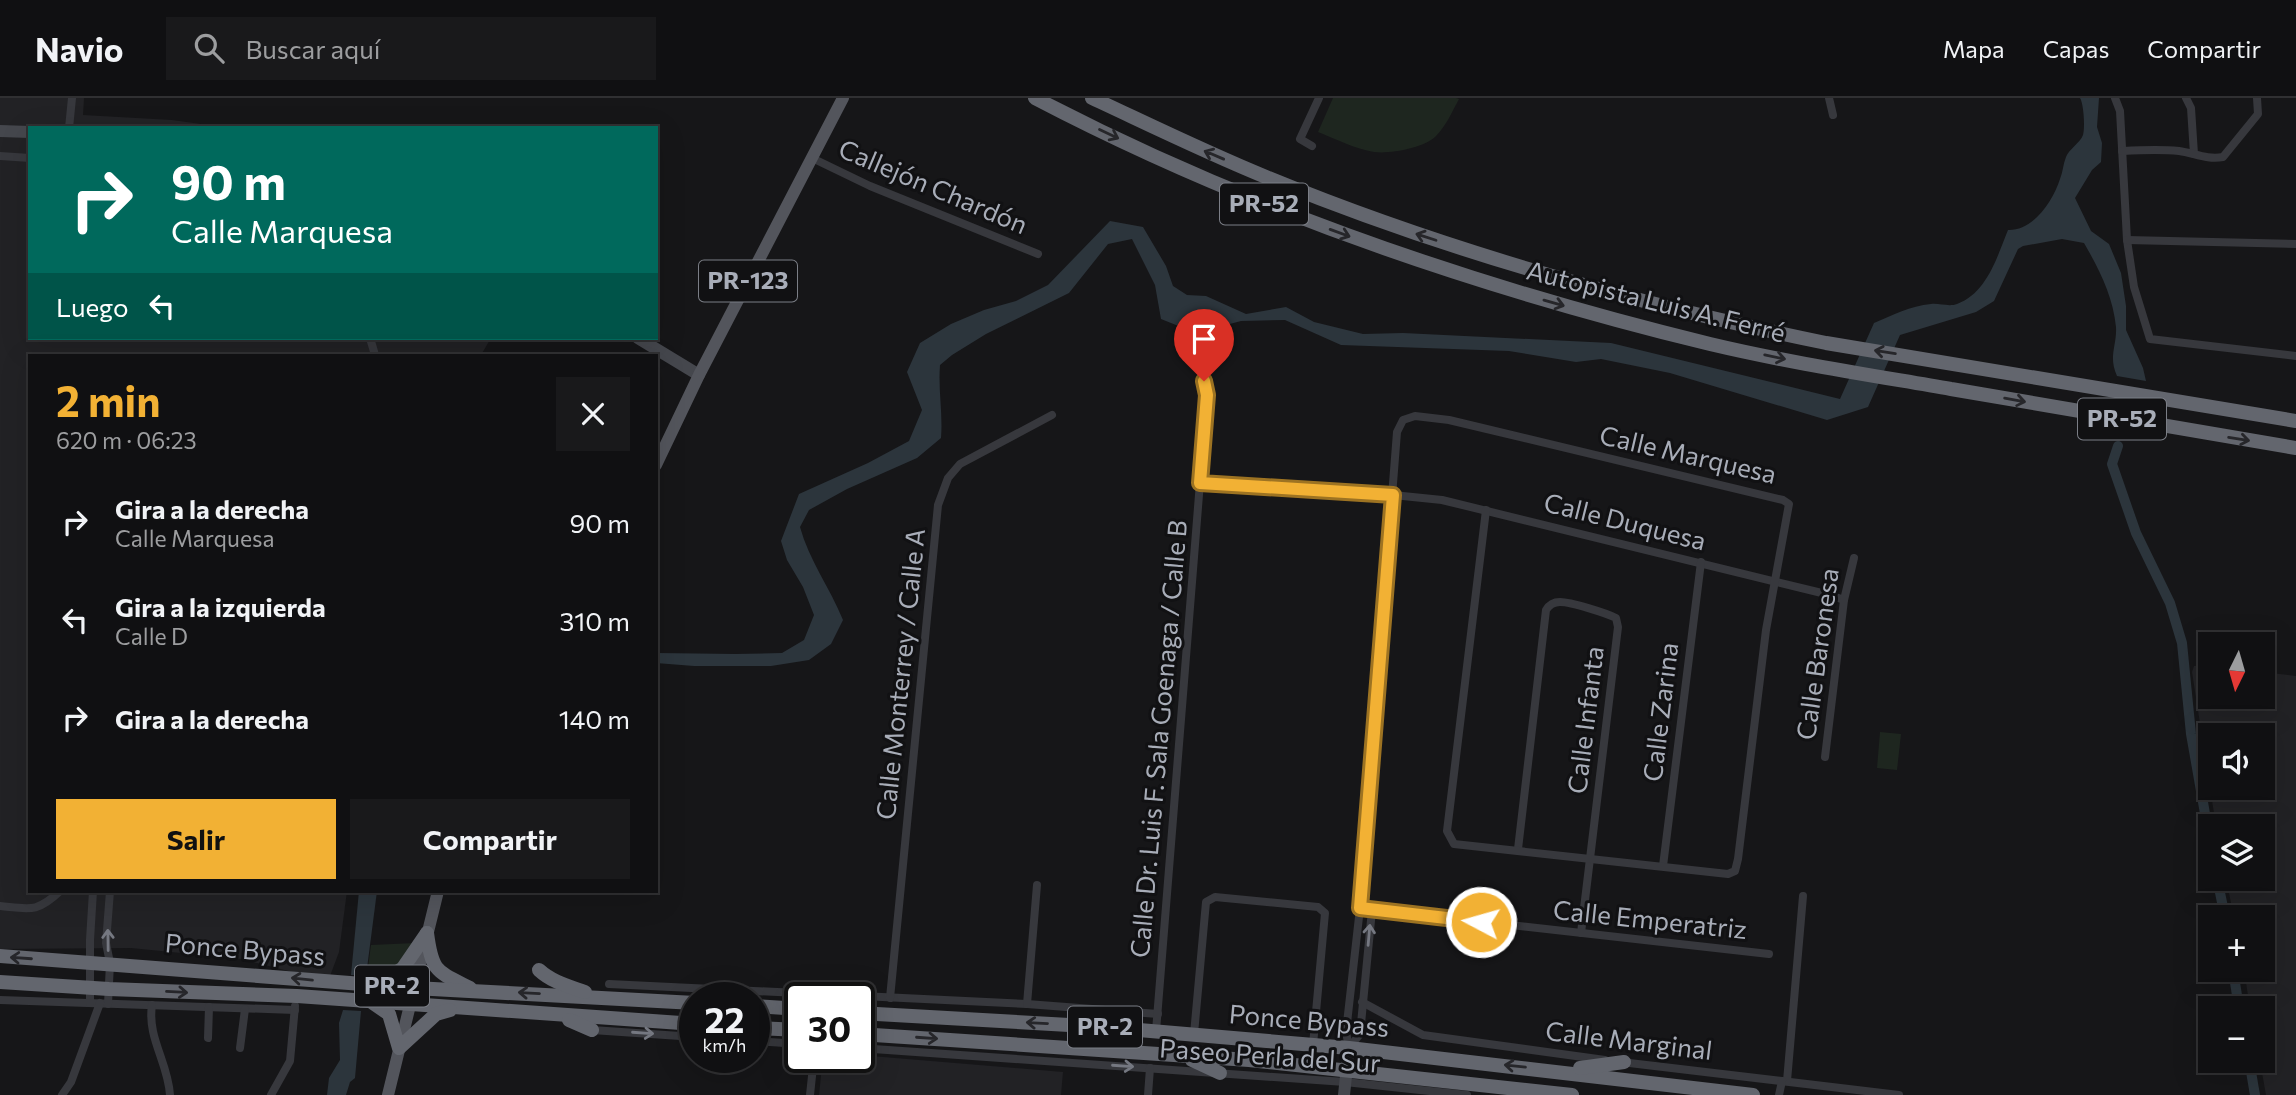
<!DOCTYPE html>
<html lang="es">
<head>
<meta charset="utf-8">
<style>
  :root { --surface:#101012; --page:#19191b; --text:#f1f3f6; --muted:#9c9d9f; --line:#303032; --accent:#f2b134 }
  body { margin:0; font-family:Commissioner,sans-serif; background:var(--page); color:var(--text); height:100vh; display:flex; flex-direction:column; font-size:26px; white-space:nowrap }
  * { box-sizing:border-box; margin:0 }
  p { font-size:23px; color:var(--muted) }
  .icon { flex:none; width:38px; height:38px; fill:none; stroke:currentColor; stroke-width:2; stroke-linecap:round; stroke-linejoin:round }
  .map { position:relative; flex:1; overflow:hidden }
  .side { position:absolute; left:28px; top:256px; width:630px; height:539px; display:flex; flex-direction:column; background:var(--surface); border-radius:0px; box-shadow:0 7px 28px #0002,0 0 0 2px var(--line) }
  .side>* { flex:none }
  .banner { position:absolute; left:28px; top:28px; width:630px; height:214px; border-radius:0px; box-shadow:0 7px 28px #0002,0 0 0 2px var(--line); background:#00695c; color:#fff; overflow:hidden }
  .needle { width:46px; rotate:185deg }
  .buttons { position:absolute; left:2198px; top:534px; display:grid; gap:14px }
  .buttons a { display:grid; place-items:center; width:77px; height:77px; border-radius:0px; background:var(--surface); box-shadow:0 7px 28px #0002,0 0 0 2px var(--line); font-size:35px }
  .speed { position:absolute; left:679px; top:884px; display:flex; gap:14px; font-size:35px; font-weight:700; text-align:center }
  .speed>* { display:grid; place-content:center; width:91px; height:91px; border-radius:50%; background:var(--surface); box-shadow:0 7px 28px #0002,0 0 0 2px var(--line); line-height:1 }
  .speed small { font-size:18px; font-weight:400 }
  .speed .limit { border:4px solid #111; border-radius:10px; background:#fff; color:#111 }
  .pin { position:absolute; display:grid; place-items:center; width:60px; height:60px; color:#fff; margin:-72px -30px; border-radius:50% 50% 50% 0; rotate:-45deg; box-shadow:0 0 7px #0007 }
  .pin .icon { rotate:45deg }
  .me { position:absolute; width:77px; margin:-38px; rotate:276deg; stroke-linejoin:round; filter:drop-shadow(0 0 5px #0008) }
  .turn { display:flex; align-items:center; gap:24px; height:147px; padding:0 28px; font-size:32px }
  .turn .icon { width:91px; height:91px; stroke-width:2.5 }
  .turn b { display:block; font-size:49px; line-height:60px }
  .then { display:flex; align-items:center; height:66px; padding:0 28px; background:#0003; gap:14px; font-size:26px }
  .round { display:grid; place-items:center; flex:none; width:74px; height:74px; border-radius:0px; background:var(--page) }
  .head { display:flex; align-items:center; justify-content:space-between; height:119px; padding:0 28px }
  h1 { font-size:42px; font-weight:700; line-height:52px; color:var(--accent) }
  .primary-button { display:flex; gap:14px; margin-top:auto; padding:14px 28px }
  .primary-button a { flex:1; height:80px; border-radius:0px; background:var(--accent); color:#111; font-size:28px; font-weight:700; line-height:80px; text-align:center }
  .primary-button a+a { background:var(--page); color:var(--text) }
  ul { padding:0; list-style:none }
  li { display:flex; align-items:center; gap:21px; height:98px; padding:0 28px }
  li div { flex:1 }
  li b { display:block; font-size:26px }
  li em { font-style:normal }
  header { display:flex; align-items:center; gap:42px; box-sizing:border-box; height:98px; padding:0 35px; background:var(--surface); border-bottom:2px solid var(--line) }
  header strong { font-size:33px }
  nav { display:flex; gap:38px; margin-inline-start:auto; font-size:24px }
  .search { width:490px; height:63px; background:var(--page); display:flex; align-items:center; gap:18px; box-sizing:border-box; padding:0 24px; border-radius:0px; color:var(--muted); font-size:26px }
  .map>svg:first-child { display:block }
</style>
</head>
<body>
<header>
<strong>Navio</strong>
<div class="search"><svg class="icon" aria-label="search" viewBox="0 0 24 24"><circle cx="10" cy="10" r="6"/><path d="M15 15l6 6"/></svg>Buscar aquí</div>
<nav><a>Mapa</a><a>Capas</a><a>Compartir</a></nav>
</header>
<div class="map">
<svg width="2296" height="997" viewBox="0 0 2296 997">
  <rect width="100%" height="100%" fill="#161618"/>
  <!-- built -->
  <g fill="#222225" fill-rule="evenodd">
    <polygon points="0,0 84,0 83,17 172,22 229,30 30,30 30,240 491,240 481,257 30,257 30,793 347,793 339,854 330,878 304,877 241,861 131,850 0,851"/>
    <path d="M 2210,567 L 2210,598 L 2263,598 L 2263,574 L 2296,578 L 2296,997 L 2266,997 L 2260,963 L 2263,962 L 2263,910 L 2250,910 L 2244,872 L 2263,872 L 2263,819 L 2234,819 L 2226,781 L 2263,780 L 2263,728 L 2216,728 L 2192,574 L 2194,568 ZM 2210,637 L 2263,637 L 2263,690 L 2210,690 Z"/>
    <polygon points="859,957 1063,974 1061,997 819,997 823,959 859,959"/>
  </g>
  <!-- green -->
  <g fill="#1e261f">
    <path d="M 1333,0 L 1456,0 L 1459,1 C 1452,14 1446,28 1436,38 C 1424,50 1391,56 1374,54 C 1355,51 1336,41 1318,34 Z"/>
    <polygon points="1880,634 1901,636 1897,672 1877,670"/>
    <path d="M 415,845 C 402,863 391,878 367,877 L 371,847 Z"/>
  </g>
  <!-- water -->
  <g fill="#2c353c">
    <path d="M 2080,0 L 2099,0 L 2097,29 L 2102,45 L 2101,64 L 2092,72 L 2075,100 L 2091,133 L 2109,146 L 2121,175 L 2126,208 L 2126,232 L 2143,270 L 2146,283 L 2117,278 C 2108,258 2117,248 2116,229 C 2113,198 2099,171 2084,145 L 2062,141 L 2023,148 L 2018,151 L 1994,203 L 1976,214 L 1900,237 L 1868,309 L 1827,322 L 1670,275 L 1601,261 L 1576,264 L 1509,253 L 1341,247 L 1285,222 L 1241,223 L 1196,235 L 1161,221 L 1155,187 L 1132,141 L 1108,146 L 1069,195 L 986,236 L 952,257 L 940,267 C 938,292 943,315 941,340 L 917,360 L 847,391 L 809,412 L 800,429 C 809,462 830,490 843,522 L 831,546 L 809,562 L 771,568 L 694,568 L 656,565 L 656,555 L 735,556 L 782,555 L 804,542 L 814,517 L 803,489 L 787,462 L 781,443 L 799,396 L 868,365 L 909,343 L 922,312 L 907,274 L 920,245 L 951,226 L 984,212 L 1016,203 L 1048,187 L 1110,123 L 1143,129 L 1166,168 L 1173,188 L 1187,197 L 1206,198 L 1246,216 L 1286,209 L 1314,224 L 1363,236 L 1403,235 L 1611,245 L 1840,301 L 1874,225 C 1893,217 1910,208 1931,206 C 1939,205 1949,209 1957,206 C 1987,195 1997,159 2008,132 C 2033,133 2053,103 2060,81 C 2063,74 2063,66 2066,59 C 2069,51 2080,45 2083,37 C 2085,31 2084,6 2080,0 Z"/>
    <polygon points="359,793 377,793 366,878 351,877"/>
    <polygon points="343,912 361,913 355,980 350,984 346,997 327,997 329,980 340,962 339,925"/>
  </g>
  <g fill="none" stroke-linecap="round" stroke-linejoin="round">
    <!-- canal -->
    <g stroke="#2c353c" stroke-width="10">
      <polyline points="2118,348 2112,366 2136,435 2170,505 2182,545 2191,636 2210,744"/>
      <polyline points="2217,780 2225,819"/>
      <polyline points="2233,872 2239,910"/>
      <polyline points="2249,962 2255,997"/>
    </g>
    <!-- street -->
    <g stroke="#37383d" stroke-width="8">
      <polyline points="1829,0 1833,17"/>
      <polyline points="2115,0 2120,13 2127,142 2134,189 2150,241 2296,258"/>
      <polyline points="2186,0 2191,10 2194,56"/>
      <polyline points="69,30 72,0"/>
      <polyline points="1312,48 1300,41 1319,0"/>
      <path d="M 2122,53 C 2141,52 2159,51 2179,53 C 2194,55 2207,62 2223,59 L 2258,16 L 2257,0"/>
      <polyline points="0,58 30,60"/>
      <polyline points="812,60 870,88 1038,156"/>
      <polyline points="2127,142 2296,146"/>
      <polyline points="370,240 375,257"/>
      <polyline points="1200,385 1393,397 1442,402 1830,497 1844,502"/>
      <polyline points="1825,659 1844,502 1854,460"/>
      <path d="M 1518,751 L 1546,512 C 1549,507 1553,504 1560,504 C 1571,504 1606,515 1616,520 L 1618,529 L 1581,835"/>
      <polyline points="1663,768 1701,464"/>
      <path d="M 0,808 C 30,811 37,815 60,793"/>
      <polyline points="1360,810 1769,856"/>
      <polyline points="609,886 1027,906 1158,916"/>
      <polyline points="890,900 938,407 948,380 960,366 1052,317"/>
      <polyline points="0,902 295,912"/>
      <polyline points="1362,904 1423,937 1605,962"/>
      <polyline points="90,905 90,842 93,793"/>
      <polyline points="108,906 110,865 106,845 110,793"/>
      <polyline points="1027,906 1037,787"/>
      <path d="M 152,907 C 147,940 168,964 170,997"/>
      <polyline points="592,932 695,939"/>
      <polyline points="1156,933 1207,297 1201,269"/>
      <polyline points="1194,936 1206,804 1215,799 1318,809 1325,815 1313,947"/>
      <polyline points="208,940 209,909"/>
      <polyline points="754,943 800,946"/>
      <polyline points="240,950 245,911"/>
      <polyline points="859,950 1345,984 1467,997"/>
      <polyline points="1349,950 1346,934 1360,810 1397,334 1403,322 1415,318 1449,322 1783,402 1789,406 1766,532 1738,761 1735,773 1728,776 1454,746 1447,733 1486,412"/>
      <polyline points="1349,950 1360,936 1372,812"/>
      <polyline points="1621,964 1899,997"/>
      <polyline points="1787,983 1803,798"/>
      <polyline points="62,997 71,984 100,905"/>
      <polyline points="271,997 290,963 295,908"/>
      <polyline points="810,997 814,959"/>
      <polyline points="1148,997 1150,970"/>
      <polyline points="1779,997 1782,983"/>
    </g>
    <!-- secondary -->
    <g stroke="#45474d" stroke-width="12">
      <polyline points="0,33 30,34"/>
      <polyline points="638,240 699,277"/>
      <polyline points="1344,997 1349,950"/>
    </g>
    <!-- primary -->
    <g stroke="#53555c" stroke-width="12">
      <polyline points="656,367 699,277 843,0"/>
      <polyline points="388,997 438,793"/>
    </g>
    <!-- highway -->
    <g stroke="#63666e" stroke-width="14">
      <path d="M 1035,0 C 1249,112 1476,189 1710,246 C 1790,265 1870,277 1951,291 C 2066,311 2181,331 2296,350"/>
      <path d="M 1092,0 C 1150,27 1207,55 1266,79 C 1446,153 1636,206 1826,245 L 2296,323"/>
      <path d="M 427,835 C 432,874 436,873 470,890"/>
      <polyline points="0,858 414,890 695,905"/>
      <path d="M 539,872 C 552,884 568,888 585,894"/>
      <polyline points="0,884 109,891 297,898 695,926"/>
      <polyline points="377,887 403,870 427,835"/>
      <polyline points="373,905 389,916 399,950 436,916 450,912"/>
      <polyline points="754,908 800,911"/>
      <polyline points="859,915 1104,929 1349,950 1753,997"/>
      <polyline points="569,922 592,932"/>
      <polyline points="754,930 800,932"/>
      <polyline points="859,936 1249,962 1572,997"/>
      <polyline points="1192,962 1220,975"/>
      <polyline points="1580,970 1624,964"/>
    </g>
  </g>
  <!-- one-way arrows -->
  <defs><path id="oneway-shaft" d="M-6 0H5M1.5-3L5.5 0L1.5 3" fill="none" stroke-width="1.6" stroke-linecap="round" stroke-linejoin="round" transform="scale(1.75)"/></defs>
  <g stroke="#26262a">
    <use href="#oneway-shaft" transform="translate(1109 36) rotate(25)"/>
    <use href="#oneway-shaft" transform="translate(1214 57) rotate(-157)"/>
    <use href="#oneway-shaft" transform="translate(1340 135) rotate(20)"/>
    <use href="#oneway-shaft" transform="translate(1426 139) rotate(-162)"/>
    <use href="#oneway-shaft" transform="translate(1554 205) rotate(16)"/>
    <use href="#oneway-shaft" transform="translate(1885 254) rotate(-171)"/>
    <use href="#oneway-shaft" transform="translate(1775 259) rotate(12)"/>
    <use href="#oneway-shaft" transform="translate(2015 302) rotate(10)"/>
    <use href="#oneway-shaft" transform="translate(2239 341) rotate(9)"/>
    <use href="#oneway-shaft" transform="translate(21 860) rotate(-176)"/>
    <use href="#oneway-shaft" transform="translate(302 881) rotate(-174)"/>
    <use href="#oneway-shaft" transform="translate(177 894) rotate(3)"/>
    <use href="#oneway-shaft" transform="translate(529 895) rotate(-177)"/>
    <use href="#oneway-shaft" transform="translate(1037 925) rotate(-177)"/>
    <use href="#oneway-shaft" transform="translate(927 940) rotate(4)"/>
    <use href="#oneway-shaft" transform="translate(1515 968) rotate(-174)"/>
  </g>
  <g stroke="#757881">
    <use href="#oneway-shaft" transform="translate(1369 837) rotate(-85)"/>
    <use href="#oneway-shaft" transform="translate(108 842) rotate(-91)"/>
    <use href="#oneway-shaft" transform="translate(643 935) rotate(4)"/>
    <use href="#oneway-shaft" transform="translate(1123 968) rotate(4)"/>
  </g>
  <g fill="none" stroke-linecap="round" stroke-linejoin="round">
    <!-- route casing -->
    <g stroke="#9d7322" stroke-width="18">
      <polyline id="route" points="1204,283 1207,297 1200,385 1393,397 1360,810 1481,824"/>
    </g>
    <!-- route -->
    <use href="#route" stroke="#f2b134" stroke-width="12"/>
  </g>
  <g text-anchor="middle" stroke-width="6" stroke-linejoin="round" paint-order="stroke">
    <!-- shield labels -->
    <g fill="#111113" stroke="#7b7e86" stroke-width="2">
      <rect x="1220" y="85.5" width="88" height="41" rx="5"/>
      <rect x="699" y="162.5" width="98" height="41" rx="5"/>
      <rect x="2078" y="300.5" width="88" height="41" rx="5"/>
      <rect x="355" y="867.5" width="74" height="41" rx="5"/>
      <rect x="1068" y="908.5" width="74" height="41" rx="5"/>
    </g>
    <g font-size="24" font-weight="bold" fill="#a8adb8">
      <text x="1264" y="114">PR-52</text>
      <text x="748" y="191">PR-123</text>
      <text x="2122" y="329">PR-52</text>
      <text x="392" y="896">PR-2</text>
      <text x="1105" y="937">PR-2</text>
    </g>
    <!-- street labels -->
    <g font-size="26" fill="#a8adb8" stroke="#111113">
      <text transform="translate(933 89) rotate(23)" y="9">Callejón Chardón</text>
      <text transform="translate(1656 204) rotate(14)" y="9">Autopista Luis A. Ferré</text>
      <text transform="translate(1688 357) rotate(13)" y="9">Calle Marquesa</text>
      <text transform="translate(1625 424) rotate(14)" y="9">Calle Duquesa</text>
      <text transform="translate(1818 556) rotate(-82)" y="9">Calle Baronesa</text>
      <text transform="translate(901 576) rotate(-84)" y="9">Calle Monterrey / Calle A</text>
      <text transform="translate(1661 614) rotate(-83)" y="9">Calle Zarina</text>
      <text transform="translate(1586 622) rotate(-83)" y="9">Calle Infanta</text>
      <text transform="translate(1159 641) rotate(-85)" y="9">Calle Dr. Luis F. Sala Goenaga / Calle B</text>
      <text transform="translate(1650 822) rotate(6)" y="9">Calle Emperatriz</text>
      <text transform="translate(245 852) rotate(5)" y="9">Ponce Bypass</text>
      <text transform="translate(1309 923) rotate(5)" y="9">Ponce Bypass</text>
      <text transform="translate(1629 943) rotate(7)" y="9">Calle Marginal</text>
      <text transform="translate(1270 958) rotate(4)" y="9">Paseo Perla del Sur</text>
    </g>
  </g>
</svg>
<div class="buttons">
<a><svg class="needle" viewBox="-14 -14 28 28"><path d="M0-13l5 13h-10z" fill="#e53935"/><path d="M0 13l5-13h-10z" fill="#9c9d9f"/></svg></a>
<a><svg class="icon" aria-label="sound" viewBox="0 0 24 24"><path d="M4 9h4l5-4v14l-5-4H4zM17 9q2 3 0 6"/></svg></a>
<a><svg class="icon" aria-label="layers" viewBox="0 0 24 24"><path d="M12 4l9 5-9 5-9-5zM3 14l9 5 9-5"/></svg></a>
<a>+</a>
<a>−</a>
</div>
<div class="speed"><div>22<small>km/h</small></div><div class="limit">30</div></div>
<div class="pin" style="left:1204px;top:283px;background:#d93025"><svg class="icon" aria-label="arrive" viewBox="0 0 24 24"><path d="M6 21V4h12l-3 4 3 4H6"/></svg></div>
<svg class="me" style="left:1481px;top:824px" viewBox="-20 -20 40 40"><circle r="17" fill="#f2b134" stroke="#fff" stroke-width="3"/><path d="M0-11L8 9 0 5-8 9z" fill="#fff"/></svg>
<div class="banner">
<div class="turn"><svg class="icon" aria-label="right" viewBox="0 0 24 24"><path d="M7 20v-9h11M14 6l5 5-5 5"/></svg><div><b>90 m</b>Calle Marquesa</div></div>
<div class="then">Luego<svg class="icon" aria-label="left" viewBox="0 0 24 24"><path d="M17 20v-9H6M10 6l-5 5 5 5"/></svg></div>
</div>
<section class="side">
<div class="head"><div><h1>2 min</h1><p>620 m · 06:23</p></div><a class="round"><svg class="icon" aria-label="close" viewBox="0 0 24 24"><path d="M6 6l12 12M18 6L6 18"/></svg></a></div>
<ul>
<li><svg class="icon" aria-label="right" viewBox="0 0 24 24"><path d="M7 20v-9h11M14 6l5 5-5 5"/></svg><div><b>Gira a la derecha</b><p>Calle Marquesa</p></div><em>90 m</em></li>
<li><svg class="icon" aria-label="left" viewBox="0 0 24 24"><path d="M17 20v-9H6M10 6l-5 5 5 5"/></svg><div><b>Gira a la izquierda</b><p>Calle D</p></div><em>310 m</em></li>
<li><svg class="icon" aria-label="right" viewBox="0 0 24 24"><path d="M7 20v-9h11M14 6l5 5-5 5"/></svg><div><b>Gira a la derecha</b></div><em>140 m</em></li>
</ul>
<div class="primary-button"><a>Salir</a><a>Compartir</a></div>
</section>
</div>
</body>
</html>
